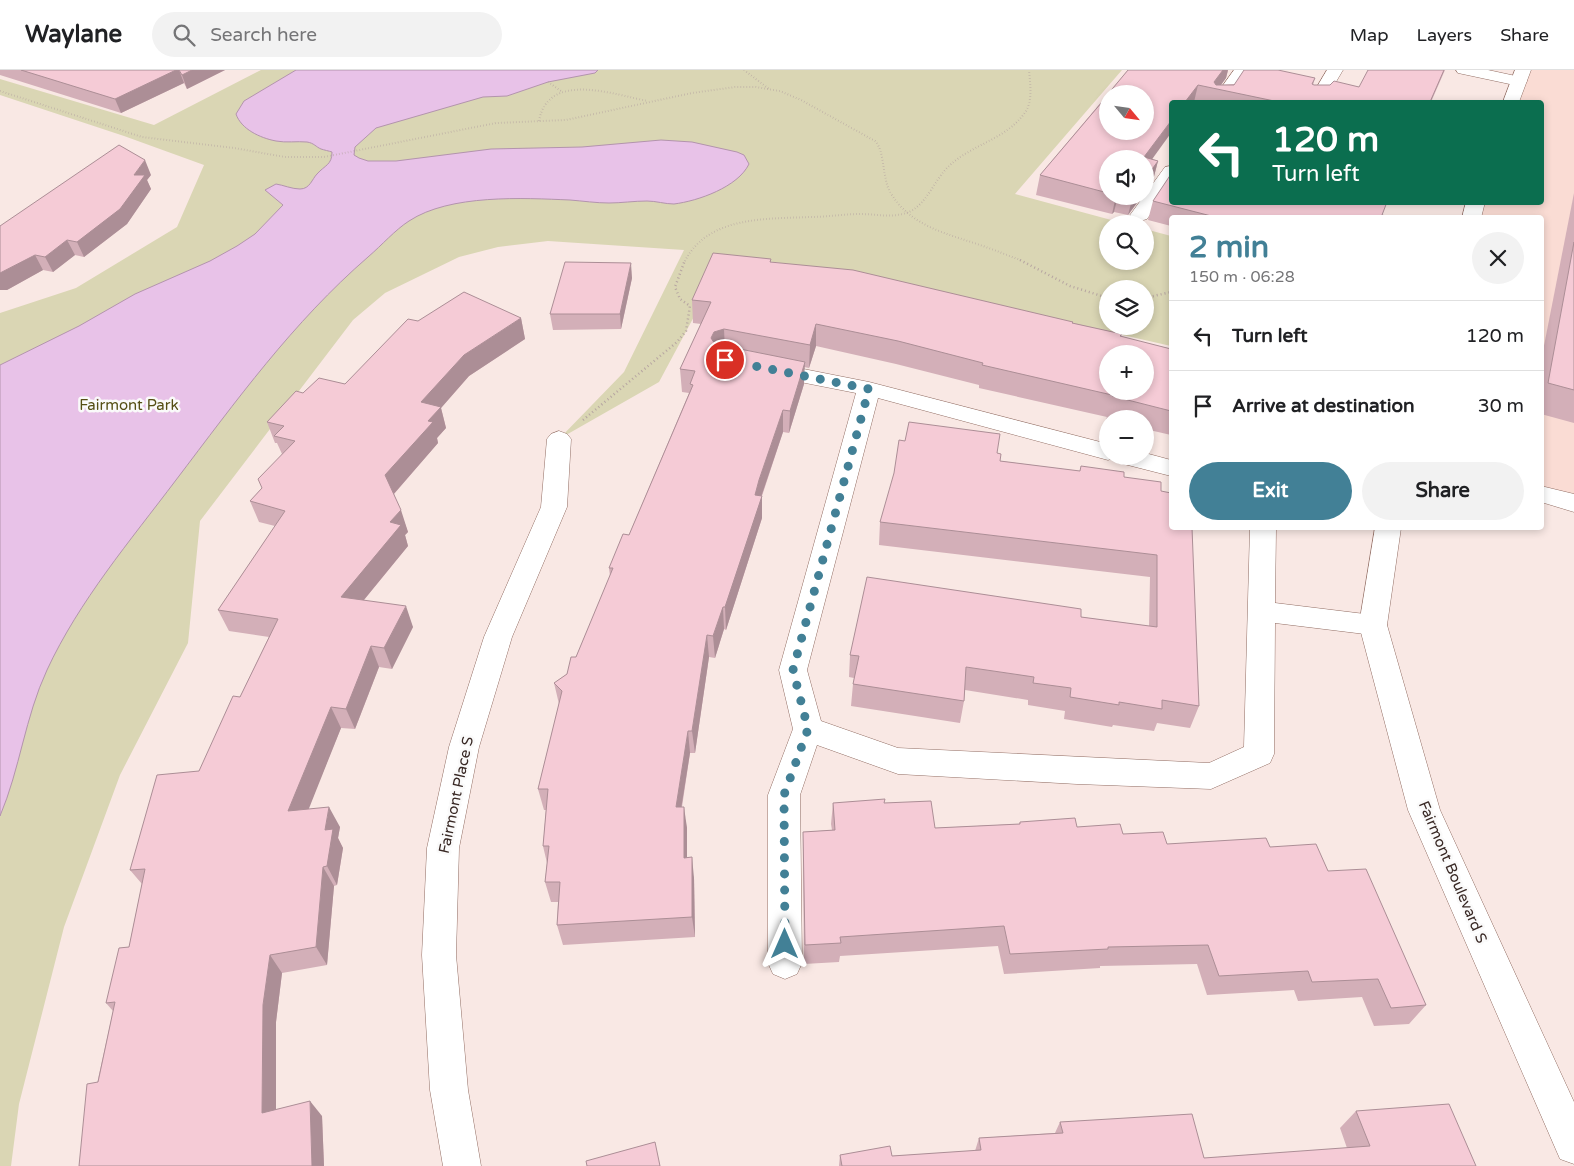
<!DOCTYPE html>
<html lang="en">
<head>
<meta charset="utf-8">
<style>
  :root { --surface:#fff; --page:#f2f2f2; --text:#202124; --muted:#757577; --line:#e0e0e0; --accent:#428096 }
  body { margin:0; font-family:"Varela Round",sans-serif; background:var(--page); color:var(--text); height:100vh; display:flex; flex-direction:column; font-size:19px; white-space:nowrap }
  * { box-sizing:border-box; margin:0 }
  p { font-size:16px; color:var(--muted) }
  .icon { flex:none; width:28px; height:28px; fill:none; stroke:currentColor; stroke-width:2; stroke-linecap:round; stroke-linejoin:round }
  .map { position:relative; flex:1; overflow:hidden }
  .panel { position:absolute; left:1169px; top:145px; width:375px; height:315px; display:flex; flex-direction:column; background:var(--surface); border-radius:5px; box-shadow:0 2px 8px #0003 }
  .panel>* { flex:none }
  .banner { position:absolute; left:1169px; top:30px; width:375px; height:105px; border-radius:5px; box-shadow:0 2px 8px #0003; background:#0b6e4f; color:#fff; overflow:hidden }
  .needle { width:32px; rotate:119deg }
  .controls { position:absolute; left:1099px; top:15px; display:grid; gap:10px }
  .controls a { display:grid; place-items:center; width:55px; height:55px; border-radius:50%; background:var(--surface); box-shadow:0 2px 8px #0003; font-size:25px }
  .pin { position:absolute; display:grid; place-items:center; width:42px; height:42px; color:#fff; margin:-21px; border:2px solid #fff; border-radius:50%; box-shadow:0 1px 5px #0007 }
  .me { position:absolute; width:55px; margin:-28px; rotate:0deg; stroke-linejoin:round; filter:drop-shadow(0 0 4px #0008) }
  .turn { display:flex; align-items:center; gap:18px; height:105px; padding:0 20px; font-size:22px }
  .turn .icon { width:65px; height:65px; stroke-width:2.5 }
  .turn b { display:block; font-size:35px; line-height:42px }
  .round { display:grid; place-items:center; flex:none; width:52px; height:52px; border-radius:26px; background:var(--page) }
  .headline { display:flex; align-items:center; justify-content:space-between; height:85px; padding:0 20px }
  h1 { font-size:30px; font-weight:700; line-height:38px; color:var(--accent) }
  .primary-button { display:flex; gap:10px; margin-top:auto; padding:10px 20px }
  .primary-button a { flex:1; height:58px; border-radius:30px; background:var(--accent); color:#fff; font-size:20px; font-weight:700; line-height:58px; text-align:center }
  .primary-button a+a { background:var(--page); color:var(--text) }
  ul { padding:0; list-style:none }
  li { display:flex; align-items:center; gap:15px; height:70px; padding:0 20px; border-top:1px solid var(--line) }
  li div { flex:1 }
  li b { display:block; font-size:19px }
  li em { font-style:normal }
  header { display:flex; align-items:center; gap:30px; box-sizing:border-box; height:70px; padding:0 25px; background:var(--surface); border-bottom:1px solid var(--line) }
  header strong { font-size:24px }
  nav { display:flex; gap:28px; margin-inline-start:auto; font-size:18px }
  .search { width:350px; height:45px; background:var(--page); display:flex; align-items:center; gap:12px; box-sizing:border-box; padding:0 18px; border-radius:28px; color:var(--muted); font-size:19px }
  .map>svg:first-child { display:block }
</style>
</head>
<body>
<header>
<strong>Waylane</strong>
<div class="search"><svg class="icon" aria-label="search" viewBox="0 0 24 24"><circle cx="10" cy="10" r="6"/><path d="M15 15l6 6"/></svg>Search here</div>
<nav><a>Map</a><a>Layers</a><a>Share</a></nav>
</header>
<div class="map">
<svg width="1574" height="1096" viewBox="0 0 1574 1096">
  <rect width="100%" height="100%" fill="#f9e8e4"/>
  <!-- built -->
  <polygon fill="#fadcd4" points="1525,0 1574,0 1574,430 1541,422 1541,148 1471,148 1477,133 1541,132 1541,32 1513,32"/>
  <!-- green -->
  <path fill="#dad6b4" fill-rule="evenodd" d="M 261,0 L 1122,0 L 1015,124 L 1126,154 L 1108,154 L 1108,191 L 1145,191 L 1145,159 L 1171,166 L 1171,276 L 855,204 L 727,185 L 659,312 L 559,369 L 624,302 L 684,180 L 548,171 L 498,177 L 459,187 L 385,223 L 353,250 L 200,451 L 188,573 L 120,705 L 64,857 L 19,1034 L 11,1096 L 0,1096 L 0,243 L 76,218 L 177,157 L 204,95 L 124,66 L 0,25 L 0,9 L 154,55 ZM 1108,219 L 1145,219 L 1145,256 L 1108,256 Z"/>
  <!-- water -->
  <path fill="#e8c2e8" stroke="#b394ad" d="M 296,0 L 598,0 L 595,3 L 548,12 L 507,26 L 483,27 L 376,58 L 355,77 L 354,85 L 359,88 L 368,91 L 396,91 L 491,79 L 582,77 L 661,70 L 692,72 L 737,82 L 744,85 L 749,94 C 738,117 698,131 674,134 C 665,134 656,131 647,131 C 634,131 621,133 609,133 C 596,133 583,131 570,130 C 523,128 450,124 409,151 C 395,160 382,175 368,187 C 293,252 236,331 176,410 C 130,471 79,531 47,600 C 25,647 20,699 0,746 L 0,295 L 79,256 L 135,224 L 210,191 L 237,176 L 255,164 L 283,135 L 265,120 L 276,114 C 283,115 292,119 300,119 C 310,119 312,109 317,104 C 325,95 332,95 332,82 C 329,81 324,80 321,79 C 316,77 314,73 307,72 C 297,71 286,73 276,71 C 260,68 241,59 236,44 L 244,31 Z"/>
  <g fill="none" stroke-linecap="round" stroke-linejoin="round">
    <!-- minor casing -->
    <g stroke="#926e64" stroke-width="1">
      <g id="minor">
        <polygon points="1234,0 1250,0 1227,32 1211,32"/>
        <polygon points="1327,0 1343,0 1324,32 1308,32"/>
        <polygon points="1456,0 1488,0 1525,8 1527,11 1525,14 1519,16 1458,3"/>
        <polygon points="1171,96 1171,114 1147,149 1140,151 1133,149 1130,145 1133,141 1165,97"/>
        <polygon points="768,292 869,312 1108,374 1108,386 1145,386 1145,383 1171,390 1171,406 1116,392 1114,388 1108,390 878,328 807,600 821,651 898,678 1209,693 1244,677 1250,458 1276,458 1275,533 1373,545 1383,548 1387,555 1383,562 1373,565 1275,553 1274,684 1270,693 1211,719 1077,714 898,704 817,675 800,725 802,893 797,904 785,909 773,904 768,893 768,725 793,659 779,600 856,323 760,304 757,299 760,294"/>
        <polygon points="559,361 567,364 571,369 567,437 512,567 479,677 459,778 456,885 468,1020 481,1096 443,1096 430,1020 422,885 427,778 449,677 484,567 541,437 547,369 551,364"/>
      </g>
    </g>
    <!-- tertiary casing -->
    <g stroke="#926e64" stroke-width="1">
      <g id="tertiary">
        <polygon points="1515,0 1531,0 1519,32 1503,32"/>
        <polygon points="1466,132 1485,132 1481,148 1462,148"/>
        <polygon points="1541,416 1574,424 1574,442 1541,432"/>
        <polygon points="1375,458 1401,458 1387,555 1440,740 1574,1032 1574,1094 1560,1089 1408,740 1359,555"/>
      </g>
    </g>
    <!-- path-far1 -->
    <g stroke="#b6a5a1" stroke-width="2" stroke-dasharray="0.5 2.5" stroke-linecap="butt">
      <polyline points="744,0 769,19"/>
      <polyline points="548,12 561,21"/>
      <path d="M 0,21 L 142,67 L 234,78 L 285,87 L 324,87 L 496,53 L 566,50 L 692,23 L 735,17 L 756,17 L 780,21 L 801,30 L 875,71 C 885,81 882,107 890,122 C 910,156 945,163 980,175 C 995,180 1009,186 1023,191"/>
      <path d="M 539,51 C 548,0 615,25 648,31"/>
      <path d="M 685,191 C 708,146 766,149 810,147 C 827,147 843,144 860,144 C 874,144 891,148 906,143 C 926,137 934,110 949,96 C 972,74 1008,69 1026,41 C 1033,29 1030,13 1029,0"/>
    </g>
    <!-- path -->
    <g stroke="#b6a5a1" stroke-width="2.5" stroke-dasharray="1 3" stroke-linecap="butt">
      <polyline points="1020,190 1070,216 1108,228"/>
      <polyline points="1145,228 1171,222"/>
      <polyline points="583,350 677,272 686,261 690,236 680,229 675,217 685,190"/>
    </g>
    <!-- minor -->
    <use href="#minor" fill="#fff" fill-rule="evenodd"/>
    <!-- tertiary -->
    <use href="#tertiary" fill="#fff" fill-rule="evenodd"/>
  </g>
  <!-- wall -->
  <g fill="#d3afb8">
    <polygon points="0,0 225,0 187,19 184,13 121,43 0,5"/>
    <polygon points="1128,0 1228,0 1226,8 1221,15 1315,8 1313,15 1314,15 1359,17 1445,0 1431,32 1171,32 1152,89 1158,91 1153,110 1145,122 1145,89 1108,89 1108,126 1142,126 1128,145 1114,142 1112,144 1036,125 1040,105"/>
    <polygon points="151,105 147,110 151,119 127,154 84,187 75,185 53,202 43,200 7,220 0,220 0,156"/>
    <polygon points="1574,123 1574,353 1541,344 1541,291"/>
    <polygon points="1153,131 1382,145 1393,148 1171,148 1171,156 1148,150"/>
    <polygon points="771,189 771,192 1073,253 1122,264 1121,267 1171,279 1171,365 1145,359 1145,349 1106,349 1107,347 979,318 979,315 896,294 816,276 809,298 804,297 804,314 789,363 783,362 762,426 762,448 726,560 724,559 715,588 709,587 695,683 690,683 682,737 687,758 687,787 694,808 695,867 563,875 557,855 558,832 551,832 545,812 547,793 543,776 546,740 544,740 538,719 559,634 554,613 567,604 576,587 610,506 609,498 629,465 689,323 682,322 680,299 701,254 693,253 692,230"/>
    <polygon points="632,208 621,259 553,260 550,244"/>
    <polygon points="521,248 525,269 469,306 441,338 446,358 437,368 438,373 394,424 408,462 405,465 408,476 364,530 413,557 392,599 379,597 355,659 341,658 308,739 340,757 338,768 343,778 337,815 334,816 327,895 282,903 276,952 276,1040 322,1046 324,1096 79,1096 113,941 106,933 129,877 142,814 130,800 199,701 240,627 269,567 229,561 218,540 275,456 259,452 250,431 262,418 282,384 277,373 275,373 267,352 303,323 345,314 418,251"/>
    <polygon points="997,383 1000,391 1124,407 1161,421 1199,636 1190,658 1157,653 1154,661 1113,655 1112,657 1064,649 1065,641 1028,635 1028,630 965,620 964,631 960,653 851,636 853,614 854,608 849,607 850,585 1081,547 1149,556 1150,507 879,475 880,452"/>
    <polygon points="833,733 884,733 935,758 1019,754 1020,752 1077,757 1123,764 1167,774 1270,777 1328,801 1426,935 1409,954 1374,956 1362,927 1298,931 1294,920 1207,925 1197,894 1100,896 1100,898 1004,904 998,876 840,886 839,892 804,894 803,783 803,762 832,760 831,754"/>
    <polygon points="1356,1041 1476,1096 839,1096 840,1085 892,1086 975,1081 979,1068 1055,1063 1060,1052 1204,1088 1347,1078 1340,1058"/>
  </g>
  <!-- shaded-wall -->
  <g fill="#ac8e96">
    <polygon points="176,0 179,0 184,13 121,43 115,29"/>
    <polygon points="192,0 225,0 187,19 182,5"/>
    <polygon points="1223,0 1228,0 1226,8 1218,19 1214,12"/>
    <polygon points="1198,15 1194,32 1185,32"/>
    <polygon points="1171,51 1171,63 1145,99 1144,87"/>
    <polygon points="145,90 151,105 147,110 151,119 127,154 84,187 77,172 134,105"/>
    <polygon points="1158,91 1153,110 1145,122 1145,109"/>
    <polygon points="1116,126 1118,126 1114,142 1112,144"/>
    <polygon points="1133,126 1142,126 1128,145"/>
    <polygon points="67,170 75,185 53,202 45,187"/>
    <polygon points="35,185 43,200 7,220 0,220 0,203"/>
    <polygon points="631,193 632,208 621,259 620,244"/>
    <polygon points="521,248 525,269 469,306 441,338 446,358 437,368 438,373 392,426 385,405 421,332 464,285"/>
    <polygon points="816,254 816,276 809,298 810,275"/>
    <polygon points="724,259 725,281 712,291 711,268 714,262"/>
    <polygon points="805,292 804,314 789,363 790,341"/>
    <polygon points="783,340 783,362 759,433 762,426 762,448 726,560 725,537 759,410"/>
    <polygon points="401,440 408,462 405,465 408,476 349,548 341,527 390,452"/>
    <polygon points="406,536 413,557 392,599 384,578"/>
    <polygon points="723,537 724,559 715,588 713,566"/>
    <polygon points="707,565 709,587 695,683 692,661"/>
    <polygon points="371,576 379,597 355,659 346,639"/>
    <polygon points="331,637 341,658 300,761 288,741"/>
    <polygon points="688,661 690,683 678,758 676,737"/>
    <polygon points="329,737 340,757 338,768 343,778 337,815 327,796 325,760"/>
    <polygon points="684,737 687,758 687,808 684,788"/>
    <polygon points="692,787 694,808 695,867 692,847"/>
    <polygon points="323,797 334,816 327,895 316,877"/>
    <polygon points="270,885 282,903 276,952 276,1059 262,1043 263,935"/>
    <polygon points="310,1031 322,1046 324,1096 312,1096"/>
  </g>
  <!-- building -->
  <g fill="#f5cbd6" stroke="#ac8e96" fill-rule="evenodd">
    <polygon points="21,0 176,0 115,29"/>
    <polygon points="179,0 192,0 182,5"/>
    <polygon points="1128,0 1223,0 1214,12 1216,15 1234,15 1244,0 1278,0 1315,8 1312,14 1314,15 1330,15 1334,11 1359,17 1368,0 1444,0 1430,32 1279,32 1198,15 1185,32 1171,32 1171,51 1144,87 1158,91 1145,109 1145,89 1108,89 1108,123 1040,105 1108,25 1108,61 1145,61 1145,24 1108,24"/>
    <polygon points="119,75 145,90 134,105 145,105 120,139 77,172 67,170 45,187 35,185 0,203 0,156"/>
    <polygon points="1171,104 1171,132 1387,132 1382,145 1393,148 1219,148 1153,131"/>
    <polygon points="1574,172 1574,320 1548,313"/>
    <path d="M 713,183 L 771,189 L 770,192 L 853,200 L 1073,252 L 1072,253 L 1122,264 L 1120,266 L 1171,279 L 1171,341 L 1112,326 L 1112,325 L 982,295 L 983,293 L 898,271 L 816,254 L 810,275 L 724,259 L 714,262 L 711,268 L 715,274 L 805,292 L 790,341 L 783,340 L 759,410 L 755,425 L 762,426 L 725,537 L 723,537 L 713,566 L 707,565 L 692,661 L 688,661 L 676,737 L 684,737 L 684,788 L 692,787 L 692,847 L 557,855 L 560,812 L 545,812 L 549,776 L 543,776 L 548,719 L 538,719 L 562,621 L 554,613 L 567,604 L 571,587 L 576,587 L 613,498 L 609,498 L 623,464 L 629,465 L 693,315 L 690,314 L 695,301 L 680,299 L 711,232 L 692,230 ZM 1108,284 L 1145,284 L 1145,321 L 1108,321 Z"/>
    <polygon points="565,192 631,193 620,244 550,244"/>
    <polygon points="464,222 521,248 464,285 421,332 441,337 428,351 433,352 385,405 401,440 390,452 401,455 341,527 406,536 384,578 371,576 346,639 331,637 288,741 329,737 325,760 333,759 327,796 323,797 316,877 270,885 263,935 262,1043 310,1031 312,1096 79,1096 87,1014 98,1012 115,932 106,933 119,878 129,877 145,799 130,800 157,705 199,701 233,626 240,627 278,549 218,540 285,441 250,431 262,418 258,409 295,371 274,366 284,356 267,352 296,321 303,323 319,308 345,314 408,249 418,251"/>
    <polygon points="909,352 1000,364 997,383 1001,384 1000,391 1080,401 1081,396 1124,402 1124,407 1161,412 1161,421 1171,423 1171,458 1192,458 1199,636 1162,630 1162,639 1119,632 1119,635 1070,627 1071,618 1033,613 1034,607 966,597 964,631 853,614 859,586 850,585 867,507 1081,539 1081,547 1157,557 1157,485 880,452 894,403 899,370 905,371"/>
    <polygon points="885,729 884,733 931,731 935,758 1020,754 1020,752 1075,748 1077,757 1120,754 1123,764 1163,762 1167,774 1266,768 1270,777 1316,774 1328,801 1366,799 1426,935 1391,938 1378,909 1312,912 1308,901 1219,906 1208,875 1108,877 1108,879 1010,884 1004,856 840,867 841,873 805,875 803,762 835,760 833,733"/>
    <polygon points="1449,1034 1476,1096 842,1096 840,1085 890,1076 892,1086 981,1080 979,1068 1063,1063 1060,1052 1192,1044 1204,1088 1370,1076 1356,1041"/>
    <polygon points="655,1072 660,1096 587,1096 586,1091"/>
  </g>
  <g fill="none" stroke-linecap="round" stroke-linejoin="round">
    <!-- route -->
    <polyline stroke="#428096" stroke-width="9" stroke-dasharray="0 16.2" points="725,290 869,319 793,600 808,659 784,725 785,874"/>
  </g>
  <g text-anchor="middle" stroke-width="5" stroke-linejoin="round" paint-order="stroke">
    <!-- park labels -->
    <g font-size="15" fill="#554e14" stroke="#fafafa">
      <text x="129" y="340">Fairmont Park</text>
    </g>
    <!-- street labels -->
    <g font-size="15" fill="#382824" stroke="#fafafa">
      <text transform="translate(456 725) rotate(-78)" y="5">Fairmont Place S</text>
      <text transform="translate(1453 802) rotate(67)" y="5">Fairmont Boulevard S</text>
    </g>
  </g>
</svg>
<div class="controls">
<a><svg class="needle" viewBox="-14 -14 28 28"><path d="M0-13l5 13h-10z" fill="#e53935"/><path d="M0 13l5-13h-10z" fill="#757577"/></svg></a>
<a><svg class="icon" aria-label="sound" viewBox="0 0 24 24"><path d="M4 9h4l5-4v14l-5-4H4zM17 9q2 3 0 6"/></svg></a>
<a><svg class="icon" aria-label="search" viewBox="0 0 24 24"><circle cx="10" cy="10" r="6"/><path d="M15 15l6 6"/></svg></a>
<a><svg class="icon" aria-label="layers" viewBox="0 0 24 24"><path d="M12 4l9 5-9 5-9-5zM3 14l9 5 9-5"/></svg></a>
<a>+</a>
<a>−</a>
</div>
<div class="pin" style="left:725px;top:290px;background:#d93025"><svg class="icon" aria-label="arrive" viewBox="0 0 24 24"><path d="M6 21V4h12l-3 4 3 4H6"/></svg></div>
<svg class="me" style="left:785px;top:874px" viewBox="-20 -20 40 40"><path d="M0-17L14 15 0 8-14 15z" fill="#428096" stroke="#fff" stroke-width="4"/></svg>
<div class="banner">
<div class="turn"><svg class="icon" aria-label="left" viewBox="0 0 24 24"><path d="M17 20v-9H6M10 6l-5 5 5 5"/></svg><div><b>120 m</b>Turn left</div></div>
</div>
<section class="panel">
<div class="headline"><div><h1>2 min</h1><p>150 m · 06:28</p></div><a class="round"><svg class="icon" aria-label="close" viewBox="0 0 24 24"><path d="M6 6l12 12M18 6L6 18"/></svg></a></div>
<ul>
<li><svg class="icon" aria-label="left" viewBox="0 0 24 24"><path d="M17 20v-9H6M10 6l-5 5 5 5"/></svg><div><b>Turn left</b></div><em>120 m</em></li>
<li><svg class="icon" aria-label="arrive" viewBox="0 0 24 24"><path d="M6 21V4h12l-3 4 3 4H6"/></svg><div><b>Arrive at destination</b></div><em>30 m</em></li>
</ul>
<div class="primary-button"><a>Exit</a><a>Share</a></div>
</section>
</div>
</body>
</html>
